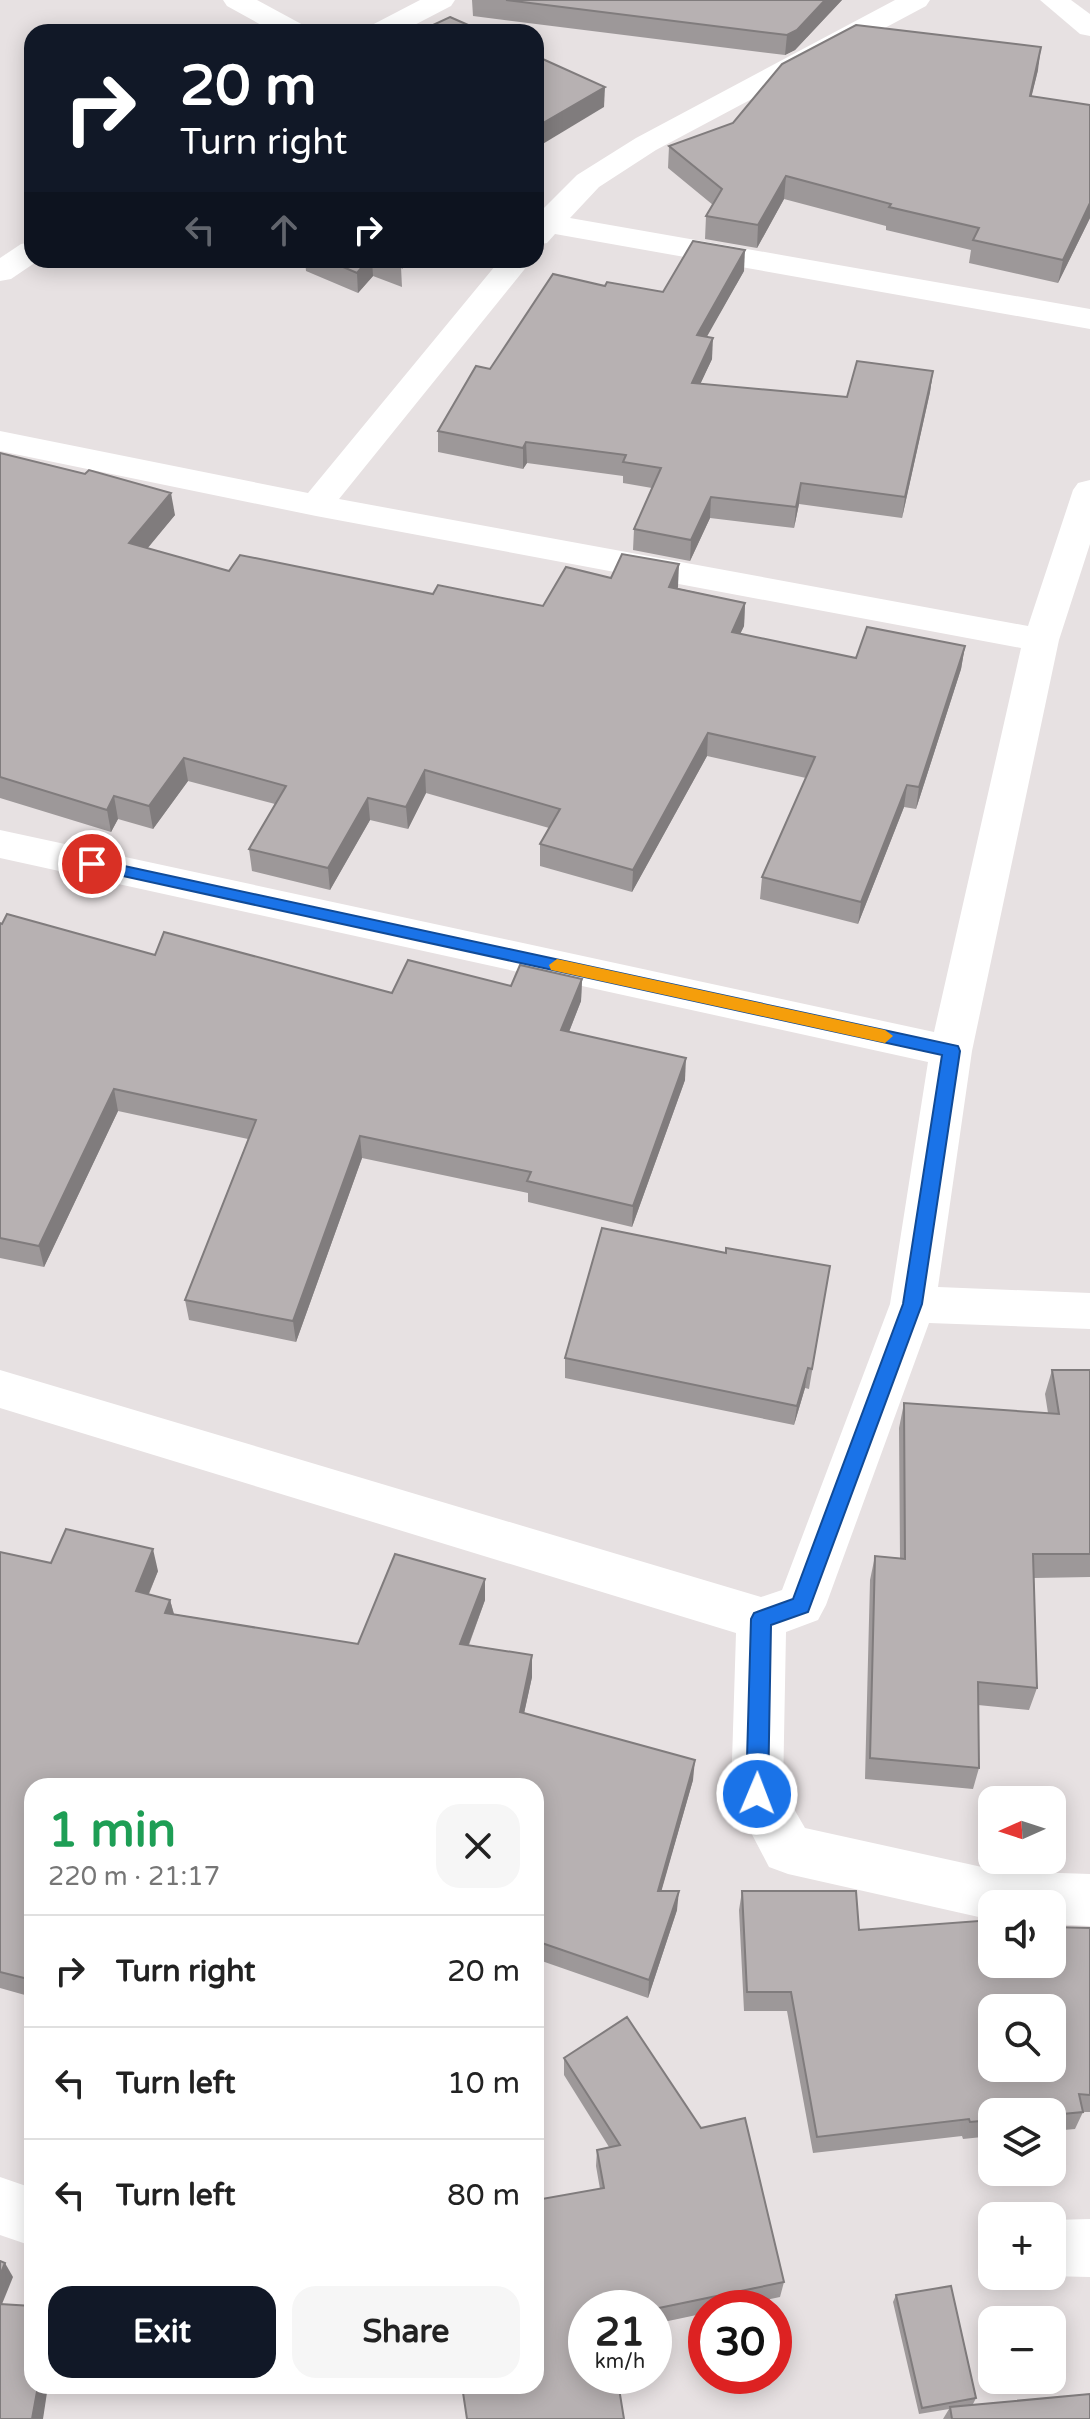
<!DOCTYPE html>
<html lang="en">
<head>
<meta charset="utf-8">
<style>
  :root { --surface:#fff; --page:#f6f6f6; --text:#222; --muted:#767676; --line:#e0e0e0; --accent:#111827 }
  body { margin:0; font-family:"Varela Round",sans-serif; background:var(--page); color:var(--text); height:100vh; display:flex; flex-direction:column; font-size:30px; white-space:nowrap }
  * { box-sizing:border-box; margin:0 }
  p { font-size:26px; color:var(--muted) }
  .icon { flex:none; width:44px; height:44px; fill:none; stroke:currentColor; stroke-width:2; stroke-linecap:round; stroke-linejoin:round }
  .map { position:relative; flex:1; overflow:hidden }
  .details { position:absolute; left:24px; top:1778px; width:520px; height:616px; display:flex; flex-direction:column; background:var(--surface); border-radius:24px; box-shadow:0 4px 20px #0003 }
  .details>* { flex:none }
  .top-card { position:absolute; left:24px; top:24px; width:520px; height:244px; border-radius:24px; box-shadow:0 4px 20px #0003; background:#111827; color:#fff; overflow:hidden }
  .needle { width:52px; rotate:267deg }
  .buttons { position:absolute; left:978px; top:1786px; display:grid; gap:16px }
  .buttons a { display:grid; place-items:center; width:88px; height:88px; border-radius:16px; background:var(--surface); box-shadow:0 4px 20px #0003; font-size:40px }
  .speed { position:absolute; left:568px; top:2290px; display:flex; gap:16px; font-size:40px; font-weight:700; text-align:center }
  .speed>* { display:grid; place-content:center; width:104px; height:104px; border-radius:50%; background:var(--surface); box-shadow:0 4px 20px #0003; line-height:1 }
  .speed small { font-size:20px; font-weight:400 }
  .speed .limit { border:12px solid #d22; background:#fff; color:#111 }
  .pin { position:absolute; display:grid; place-items:center; width:68px; height:68px; color:#fff; margin:-34px; border:4px solid #fff; border-radius:50%; box-shadow:0 2px 8px #0007 }
  .me { position:absolute; width:88px; margin:-44px; rotate:1deg; stroke-linejoin:round; filter:drop-shadow(0 0 6px #0008) }
  .turn { display:flex; align-items:center; gap:28px; height:168px; padding:0 24px; font-size:36px }
  .turn .icon { width:104px; height:104px; stroke-width:2.5 }
  .turn b { display:block; font-size:56px; line-height:68px }
  .lanes { display:flex; align-items:center; height:76px; padding:0 24px; background:#0003; justify-content:center; gap:40px; direction:ltr }
  .lanes .off { opacity:.35 }
  .round { display:grid; place-items:center; flex:none; width:84px; height:84px; border-radius:24px; background:var(--page) }
  .head { display:flex; align-items:center; justify-content:space-between; height:136px; padding:0 24px }
  h1 { font-size:48px; font-weight:700; line-height:60px; color:#1e9e55 }
  .button { display:flex; gap:16px; margin-top:auto; padding:16px 24px }
  .button a { flex:1; height:92px; border-radius:24px; background:var(--accent); color:#fff; font-size:32px; font-weight:700; line-height:92px; text-align:center }
  .button a+a { background:var(--page); color:var(--text) }
  ul { padding:0; list-style:none }
  li { display:flex; align-items:center; gap:24px; height:112px; padding:0 24px; border-top:2px solid var(--line) }
  li div { flex:1 }
  li b { display:block; font-size:30px }
  li em { font-style:normal }
  .map>svg:first-child { display:block }
</style>
</head>
<body>
<div class="map">
<svg width="1090" height="2419" viewBox="0 0 1090 2419">
  <rect width="100%" height="100%" fill="#e7e1e2"/>
  <g fill="none" stroke-linecap="round" stroke-linejoin="round">
    <!-- minor -->
    <g fill="#fff" fill-rule="evenodd">
      <polygon points="223,0 257,0 305,26 309,32 274,32 227,6"/>
      <polygon points="420,0 455,0 451,6 401,32 366,32 370,26"/>
      <polygon points="895,0 930,0 926,6 656,150 599,187 570,218 1090,309 1090,329 555,234 547,243 536,245 536,216 577,175 636,138"/>
      <polygon points="1040,0 1071,0 1090,14 1090,36 1080,34"/>
      <polygon points="32,242 32,260 39,260 11,279 0,281 0,258 21,244"/>
      <polygon points="500,260 532,260 339,499 1028,626 1073,490 1078,483 1090,480 1090,544 1059,640 972,1051 938,1287 1090,1293 1090,1329 929,1323 826,1605 818,1620 786,1632 783,1790 805,1828 1000,1871 1090,1874 1090,1926 1052,1924 1052,1904 992,1904 992,1920 788,1874 769,1867 731,1794 736,1633 0,1408 0,1370 761,1597 782,1590 890,1304 928,1062 0,858 0,830 934,1032 1021,648 316,516 0,451 0,431 308,493"/>
      <polygon points="0,2177 32,2188 32,2246 0,2235"/>
      <polygon points="1090,2219 1090,2277 1047,2276 1052,2276 1052,2220"/>
    </g>
  </g>
  <!-- wall -->
  <g fill="#9d9899">
    <polygon points="472,0 842,0 795,50 785,55 473,16"/>
    <polygon points="1038,70 1031,97 1090,105 1090,218 1058,283 969,263 971,250 886,230 886,226 784,199 757,248 705,239 706,216 713,205 668,168 669,146"/>
    <polygon points="305,260 398,260 401,267 402,287 373,276 358,293 306,271"/>
    <polygon points="744,271 706,337 712,359 700,384 847,397 933,371 930,392 902,518 799,504 794,528 710,518 690,561 633,550 634,529 652,488 623,483 623,476 527,463 523,469 438,452 438,431 490,369 605,286 663,292"/>
    <polygon points="0,453 175,515 147,548 229,571 543,606 611,578 678,587 677,588 745,603 744,626 740,634 856,658 965,646 961,669 916,809 904,807 858,924 760,899 762,877 806,778 707,756 632,892 540,866 540,844 549,828 426,793 408,829 370,820 330,890 252,871 249,849 275,804 188,781 153,829 118,819 111,832 0,798"/>
    <polygon points="0,923 155,955 392,993 511,986 582,979 581,1001 569,1032 685,1080 632,1227 528,1202 528,1193 362,1158 296,1342 189,1320 185,1300 248,1139 118,1111 44,1267 0,1258"/>
    <polygon points="726,1253 830,1266 809,1389 805,1388 794,1425 565,1378 565,1358"/>
    <polygon points="1052,1370 1090,1370 1090,1577 1034,1578 1037,1688 1029,1710 978,1705 979,1768 973,1789 865,1779 870,1580 875,1556 900,1558 899,1428 904,1403 1048,1413 1045,1394"/>
    <polygon points="0,1552 51,1563 158,1571 149,1594 170,1600 174,1614 358,1644 485,1579 485,1600 469,1645 532,1655 532,1677 524,1713 693,1780 661,1891 677,1910 648,1998 536,1959 536,1786 32,1786 32,1997 0,1988"/>
    <polygon points="742,1891 859,1930 992,1964 1090,1928 1090,2112 1083,2112 1075,2129 1052,2131 1052,2112 992,2112 992,2136 963,2139 962,2136 813,2153 787,2011 744,2011 739,1910"/>
    <polygon points="564,2058 784,2282 780,2297 728,2308 706,2308 706,2313 654,2324 654,2308 586,2308 600,2189 596,2166 597,2150 609,2147 564,2075"/>
    <polygon points="896,2295 976,2398 973,2404 1090,2419 943,2419 949,2409 919,2414 893,2302"/>
  </g>
  <!-- shaded-wall -->
  <g fill="#807c7d">
    <polygon points="825,0 842,0 795,50 785,55 787,35"/>
    <polygon points="1041,47 1038,70 1026,119 1030,96"/>
    <polygon points="605,87 604,107 536,148 536,127"/>
    <polygon points="786,176 784,199 757,248 758,225"/>
    <polygon points="1090,203 1090,218 1058,283 1063,260"/>
    <polygon points="745,250 744,271 696,356 697,335"/>
    <polygon points="368,260 372,260 373,276 358,293 357,273"/>
    <polygon points="713,338 712,359 691,404 692,383"/>
    <polygon points="933,371 930,392 902,518 905,497"/>
    <polygon points="526,442 527,463 523,469 523,448"/>
    <polygon points="801,483 799,504 794,528 796,507"/>
    <polygon points="171,493 175,515 133,566 129,543"/>
    <polygon points="711,497 710,518 690,561 691,540"/>
    <polygon points="679,564 678,587 668,609 669,587"/>
    <polygon points="745,603 744,626 730,655 732,632"/>
    <polygon points="965,646 961,669 916,809 919,787"/>
    <polygon points="708,733 707,756 632,892 633,870"/>
    <polygon points="184,758 188,781 153,829 149,806"/>
    <polygon points="425,770 426,793 408,829 406,807"/>
    <polygon points="907,785 904,807 858,924 861,902"/>
    <polygon points="114,796 118,819 111,832 107,810"/>
    <polygon points="368,798 370,820 330,890 328,868"/>
    <polygon points="582,979 581,1001 561,1052 561,1030"/>
    <polygon points="686,1058 685,1080 632,1227 633,1206"/>
    <polygon points="114,1089 118,1111 44,1267 39,1246"/>
    <polygon points="360,1136 362,1158 296,1342 293,1321"/>
    <polygon points="808,1368 805,1388 794,1425 797,1406"/>
    <polygon points="153,1549 158,1571 141,1612 136,1591"/>
    <polygon points="485,1579 485,1600 461,1665 460,1644"/>
    <polygon points="170,1600 176,1622 165,1613"/>
    <polygon points="532,1655 532,1677 520,1732 520,1712"/>
    <polygon points="695,1760 693,1780 656,1910 658,1891"/>
    <polygon points="679,1891 677,1910 648,1998 649,1980"/>
    <polygon points="5,2263 13,2277 0,2309 0,2275"/>
    <polygon points="38,2386 48,2386 43,2419 32,2419"/>
  </g>
  <!-- building -->
  <g fill="#b7b1b2" stroke="#807c7d" stroke-width="2" fill-rule="evenodd">
    <polygon points="506,0 825,0 797,30 787,35"/>
    <polygon points="450,17 484,32 418,32"/>
    <polygon points="856,25 1041,47 1030,96 1090,105 1090,203 1063,260 973,240 979,228 889,207 891,204 786,176 758,225 706,216 722,189 669,146 733,123 782,64"/>
    <polygon points="536,56 605,87 536,127"/>
    <polygon points="693,241 745,250 697,335 713,338 692,383 847,397 857,361 933,371 905,497 801,483 796,507 711,497 691,540 634,529 661,468 623,462 626,455 526,442 523,448 438,431 476,366 490,369 553,274 605,286 607,282 663,292"/>
    <polygon points="327,260 368,260 357,273"/>
    <polygon points="384,260 398,260 401,267"/>
    <polygon points="0,453 85,474 89,470 171,493 129,543 229,571 240,555 433,594 438,585 543,606 566,567 611,578 622,554 679,564 669,587 745,603 732,632 856,658 867,627 965,646 919,787 907,785 861,902 762,877 815,757 708,733 633,870 540,844 560,809 425,770 406,807 368,798 328,868 249,849 286,786 184,758 149,806 114,796 107,810 0,777"/>
    <polygon points="7,914 155,955 164,932 392,993 408,960 511,986 520,965 582,979 561,1030 686,1058 633,1206 527,1181 531,1172 360,1136 293,1321 185,1300 256,1120 114,1089 39,1246 0,1238 0,923 2,924"/>
    <polygon points="602,1228 726,1253 726,1248 830,1266 812,1369 808,1368 797,1406 565,1358"/>
    <polygon points="1052,1370 1090,1370 1090,1554 1033,1554 1037,1688 978,1682 979,1768 870,1758 875,1556 905,1559 904,1403 1059,1414"/>
    <polygon points="66,1529 153,1549 136,1591 170,1600 165,1613 358,1644 395,1554 485,1579 460,1644 532,1655 520,1712 695,1760 658,1891 679,1891 649,1980 536,1941 536,1786 32,1786 32,1980 0,1972 0,1552 51,1563"/>
    <path d="M 742,1891 L 856,1891 L 859,1930 L 992,1920 L 992,1964 L 1052,1964 L 1052,1927 L 1090,1928 L 1090,2095 L 1079,2094 L 1083,2112 L 1052,2115 L 1052,2112 L 992,2112 L 992,2120 L 970,2122 L 969,2119 L 817,2137 L 791,1992 L 747,1992 ZM 992,2008 L 1052,2008 L 1052,2068 L 992,2068 Z"/>
    <polygon points="627,2017 701,2128 745,2118 784,2282 654,2309 654,2308 586,2308 586,2376 617,2376 624,2419 467,2419 462,2386 536,2386 536,2200 604,2188 597,2150 620,2145 564,2058"/>
    <polygon points="0,2261 5,2263 0,2275"/>
    <polygon points="951,2286 976,2398 922,2408 896,2295"/>
    <polygon points="0,2304 32,2306 32,2386 38,2386 32,2419 0,2419"/>
    <polygon points="1090,2394 1090,2419 952,2419 950,2407"/>
  </g>
  <!-- route -->
  <polygon fill="#1a73e8" stroke="#114b97" stroke-width="2" points="92,859 958,1046 960,1051 922,1304 808,1612 771,1625 768,1794 765,1801 757,1804 750,1801 746,1794 751,1619 754,1613 793,1599 903,1304 942,1055 86,868 84,864"/>
  <!-- slow -->
  <polygon fill="#f59e0b" points="557,959 885,1030 893,1036 885,1043 551,970 549,965"/>
</svg>
<div class="buttons">
<a><svg class="needle" viewBox="-14 -14 28 28"><path d="M0-13l5 13h-10z" fill="#e53935"/><path d="M0 13l5-13h-10z" fill="#767676"/></svg></a>
<a><svg class="icon" aria-label="sound" viewBox="0 0 24 24"><path d="M4 9h4l5-4v14l-5-4H4zM17 9q2 3 0 6"/></svg></a>
<a><svg class="icon" aria-label="search" viewBox="0 0 24 24"><circle cx="10" cy="10" r="6"/><path d="M15 15l6 6"/></svg></a>
<a><svg class="icon" aria-label="layers" viewBox="0 0 24 24"><path d="M12 4l9 5-9 5-9-5zM3 14l9 5 9-5"/></svg></a>
<a>+</a>
<a>−</a>
</div>
<div class="speed"><div>21<small>km/h</small></div><div class="limit">30</div></div>
<div class="pin" style="left:92px;top:864px;background:#d93025"><svg class="icon" aria-label="arrive" viewBox="0 0 24 24"><path d="M6 21V4h12l-3 4 3 4H6"/></svg></div>
<svg class="me" style="left:757px;top:1794px" viewBox="-20 -20 40 40"><circle r="17" fill="#1a73e8" stroke="#fff" stroke-width="3"/><path d="M0-11L8 9 0 5-8 9z" fill="#fff"/></svg>
<div class="top-card">
<div class="turn"><svg class="icon" aria-label="right" viewBox="0 0 24 24"><path d="M7 20v-9h11M14 6l5 5-5 5"/></svg><div><b>20 m</b>Turn right</div></div>
<div class="lanes"><svg class="icon off" aria-label="left" viewBox="0 0 24 24"><path d="M17 20v-9H6M10 6l-5 5 5 5"/></svg><svg class="icon off" aria-label="ahead" viewBox="0 0 24 24"><path d="M12 20V5M6 11l6-6 6 6"/></svg><svg class="icon" aria-label="right" viewBox="0 0 24 24"><path d="M7 20v-9h11M14 6l5 5-5 5"/></svg></div>
</div>
<section class="details">
<div class="head"><div><h1>1 min</h1><p>220 m · 21:17</p></div><a class="round"><svg class="icon" aria-label="close" viewBox="0 0 24 24"><path d="M6 6l12 12M18 6L6 18"/></svg></a></div>
<ul>
<li><svg class="icon" aria-label="right" viewBox="0 0 24 24"><path d="M7 20v-9h11M14 6l5 5-5 5"/></svg><div><b>Turn right</b></div><em>20 m</em></li>
<li><svg class="icon" aria-label="left" viewBox="0 0 24 24"><path d="M17 20v-9H6M10 6l-5 5 5 5"/></svg><div><b>Turn left</b></div><em>10 m</em></li>
<li><svg class="icon" aria-label="left" viewBox="0 0 24 24"><path d="M17 20v-9H6M10 6l-5 5 5 5"/></svg><div><b>Turn left</b></div><em>80 m</em></li>
</ul>
<div class="button"><a>Exit</a><a>Share</a></div>
</section>
</div>
</body>
</html>
